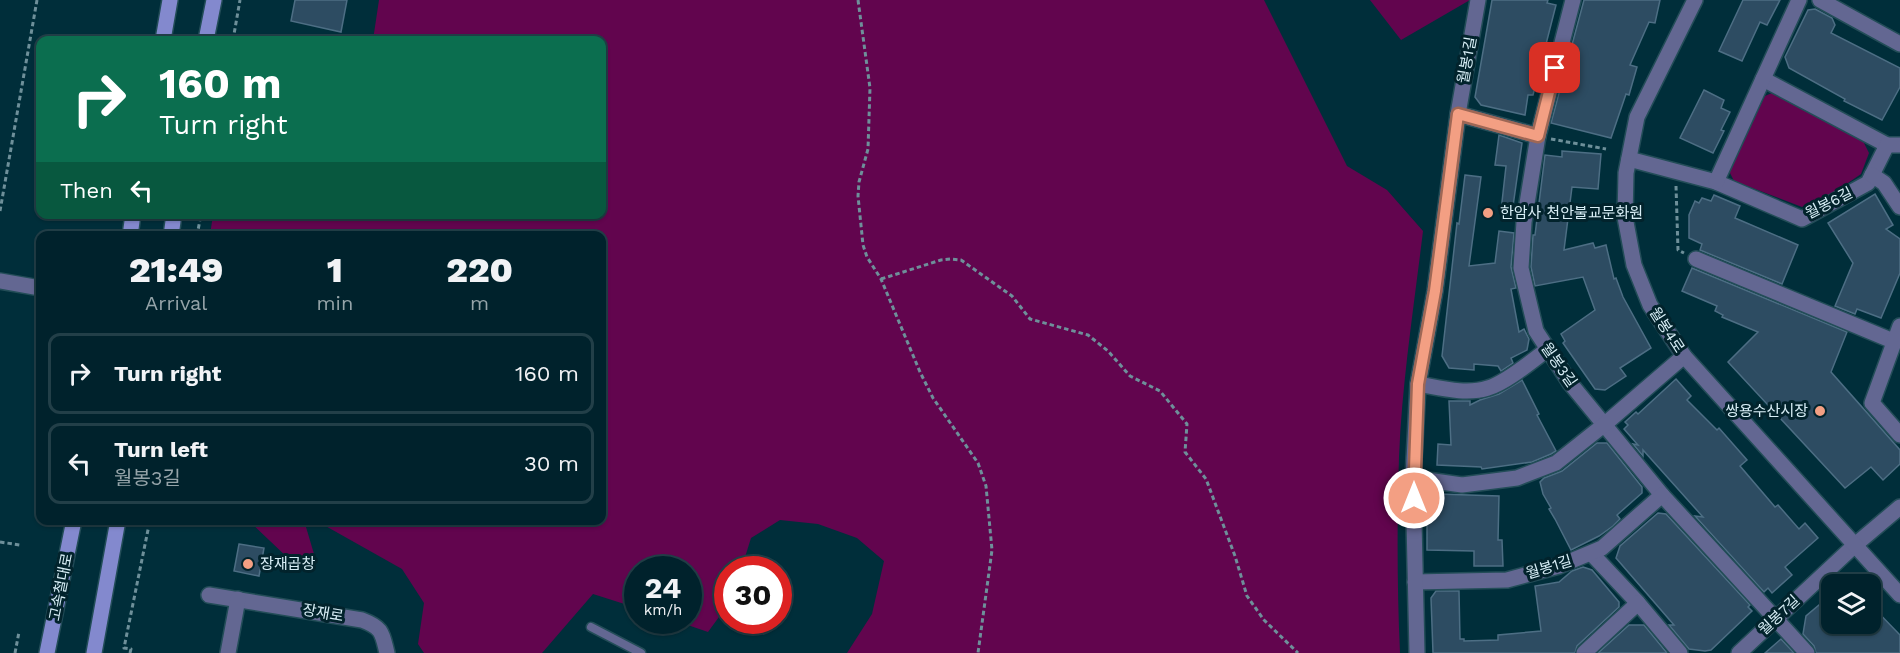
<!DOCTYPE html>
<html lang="en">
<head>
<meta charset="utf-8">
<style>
  :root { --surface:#00222c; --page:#0e2f38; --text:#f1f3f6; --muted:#95a4a9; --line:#223f48 }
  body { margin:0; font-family:"Work Sans","Noto Sans KR",sans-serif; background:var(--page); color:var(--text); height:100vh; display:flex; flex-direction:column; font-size:22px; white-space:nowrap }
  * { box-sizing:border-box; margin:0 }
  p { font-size:20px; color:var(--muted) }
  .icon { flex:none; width:33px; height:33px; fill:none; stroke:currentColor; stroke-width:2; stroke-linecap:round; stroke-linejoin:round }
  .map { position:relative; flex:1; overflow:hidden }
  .panel { position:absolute; left:36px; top:231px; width:570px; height:294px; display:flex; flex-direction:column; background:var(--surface); border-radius:12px; box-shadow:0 2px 4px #0004,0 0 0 2px var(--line) }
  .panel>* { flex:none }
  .banner { position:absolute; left:36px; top:36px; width:570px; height:183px; border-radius:12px; box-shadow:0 2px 4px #0004,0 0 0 2px var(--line); background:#0b6e4f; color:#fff; overflow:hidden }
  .tools { position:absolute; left:1821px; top:574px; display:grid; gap:12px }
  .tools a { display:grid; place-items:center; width:60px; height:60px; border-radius:12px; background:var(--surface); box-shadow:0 2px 4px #0004,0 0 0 2px var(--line); font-size:30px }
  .speed { position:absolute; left:624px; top:556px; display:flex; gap:12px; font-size:30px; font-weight:700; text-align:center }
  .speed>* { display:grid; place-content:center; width:78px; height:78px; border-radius:50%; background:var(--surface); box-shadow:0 2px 4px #0004,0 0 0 2px var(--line); line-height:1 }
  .speed small { font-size:15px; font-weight:400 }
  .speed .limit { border:9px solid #d22; background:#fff; color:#111 }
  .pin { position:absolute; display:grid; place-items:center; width:51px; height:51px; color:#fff; margin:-26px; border-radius:12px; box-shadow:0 3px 9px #0006 }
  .me { position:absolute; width:66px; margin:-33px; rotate:0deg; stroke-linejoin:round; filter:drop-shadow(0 0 4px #0008) }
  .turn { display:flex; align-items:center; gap:21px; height:126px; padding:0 24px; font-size:27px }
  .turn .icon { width:78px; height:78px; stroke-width:2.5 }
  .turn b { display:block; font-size:42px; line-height:51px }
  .then { display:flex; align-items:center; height:57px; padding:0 24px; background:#0003; gap:12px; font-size:22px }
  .eta { display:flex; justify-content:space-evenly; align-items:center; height:102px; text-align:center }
  .eta b { font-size:36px; font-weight:800; line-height:42px }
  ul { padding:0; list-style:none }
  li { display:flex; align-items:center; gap:18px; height:81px; margin:0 12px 9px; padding:0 12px; border:3px solid var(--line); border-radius:12px }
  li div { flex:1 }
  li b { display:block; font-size:22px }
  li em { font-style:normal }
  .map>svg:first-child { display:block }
</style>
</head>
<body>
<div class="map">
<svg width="1900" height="653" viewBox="0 0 1900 653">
  <rect width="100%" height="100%" fill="#002e3a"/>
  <!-- green -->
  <g fill="#62054e">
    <path d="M 379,0 L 1264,0 L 1347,166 L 1387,190 L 1423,231 C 1414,306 1402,382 1399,457 C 1397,522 1397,588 1400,653 L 847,653 L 872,614 L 884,561 L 857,538 L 818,524 L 780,520 L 751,538 L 741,570 L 728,570 L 727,606 L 708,632 L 676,621 L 688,621 L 688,570 L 638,570 L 637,608 L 593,594 L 542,653 L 424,653 L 418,644 L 424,603 L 402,569 L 322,524 L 306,527 L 314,554 L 305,566 L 289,559 L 249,521 L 602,520 L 602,236 L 210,235 L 213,215 L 602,214 L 602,40 L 373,40 Z"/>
    <polygon points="1370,0 1470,0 1401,40"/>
    <polygon points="1772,93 1862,139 1869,153 1861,174 1829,196 1802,207 1734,181 1729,171 1765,96"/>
  </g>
  <!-- building -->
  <g fill="#2d4c62" stroke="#4d6e84" stroke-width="1.5">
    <polygon points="295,0 347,0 341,32 291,21"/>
    <polygon points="1492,0 1548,0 1547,3 1556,5 1533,95 1528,95 1525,115 1481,105 1475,97"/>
    <polygon points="1584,0 1660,0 1655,23 1649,22 1630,65 1637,67 1629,95 1626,94 1611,138 1551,123"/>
    <polygon points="1743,0 1780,0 1767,25 1760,22 1742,61 1719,51"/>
    <polygon points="1815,9 1832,18 1835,25 1831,33 1900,68 1900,87 1882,120 1844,101 1845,99 1789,68 1785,57 1808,10"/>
    <polygon points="1704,90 1724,100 1721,108 1730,112 1721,130 1724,131 1713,153 1680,138"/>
    <polygon points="1499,135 1522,143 1512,213 1501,211 1506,166 1495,165"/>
    <polygon points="1562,151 1601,154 1598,189 1572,187 1564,250 1593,243 1595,248 1606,245 1614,279 1616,278 1623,297 1651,348 1620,368 1626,376 1605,390 1595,389 1563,343 1565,341 1561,334 1595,310 1583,277 1535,286 1531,267 1533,235 1535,235 1545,155 1562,157"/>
    <polygon points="1465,175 1481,177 1469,266 1495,263 1499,231 1514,233 1511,267 1516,288 1511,289 1519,332 1524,329 1529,339 1527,350 1511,358 1513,363 1501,371 1498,366 1474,364 1474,370 1449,368 1442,356 1457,223 1459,224"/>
    <polygon points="1875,194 1893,225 1886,229 1900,239 1900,273 1881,318 1857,309 1855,314 1835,306 1853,263 1828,223"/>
    <polygon points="1714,195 1740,206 1735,218 1798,245 1782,284 1700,250 1702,244 1689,238 1689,215 1695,201 1699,203 1702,198 1711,201"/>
    <polygon points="1692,268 1847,332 1831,372 1900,450 1900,464 1883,480 1871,467 1845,488 1728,362 1758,332 1722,317 1723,315 1715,311 1717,306 1682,291"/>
    <polygon points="1676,379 1691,396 1687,400 1717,430 1719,428 1747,460 1740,466 1775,507 1778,505 1799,529 1805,523 1818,538 1785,567 1792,575 1772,593 1768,588 1764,592 1695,516 1703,517 1643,450 1643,456 1633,444 1638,445 1624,429 1628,425 1625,422 1636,412 1638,414"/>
    <polygon points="1522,380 1539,414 1537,415 1556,451 1551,454 1532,462 1482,469 1481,467 1437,465 1438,444 1451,445 1449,401 1470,401 1470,405 1480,400 1499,394"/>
    <polygon points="1597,443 1607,443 1642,487 1642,493 1617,515 1620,519 1613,526 1599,536 1571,550 1555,519 1549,509 1551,508 1543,494 1540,482 1544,478 1562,471"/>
    <polygon points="1438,494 1499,496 1498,540 1502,540 1503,566 1474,566 1474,551 1427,550 1427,502"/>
    <polygon points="1658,513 1666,514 1750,605 1748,607 1752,611 1711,650 1705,651 1689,649 1669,625 1674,625 1616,558 1620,546"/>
    <polygon points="239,544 264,548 259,576 234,571"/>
    <polygon points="1583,567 1592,570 1619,602 1619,607 1577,646 1575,653 1433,653 1431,598 1436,591 1459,591 1460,639 1464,639 1464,641 1498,640 1498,635 1541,631 1535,586 1559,582 1572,571"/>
    <polygon points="1832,594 1832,624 1870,624 1870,604 1900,635 1900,653 1816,653 1814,646 1803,634 1806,616"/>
    <polygon points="1629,625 1644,625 1667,653 1598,653"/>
    <polygon points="1781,639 1794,653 1765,653"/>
  </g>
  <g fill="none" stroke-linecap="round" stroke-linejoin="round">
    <!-- service casing -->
    <g stroke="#234d58" stroke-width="11">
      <polyline id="service" points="591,627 641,653"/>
    </g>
    <!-- minor casing -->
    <g stroke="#234d58" stroke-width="18">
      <g id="minor">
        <polyline points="1573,0 1538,136 1524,222 1521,268 1536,331 1570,383 1662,495 1807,653"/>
        <polyline points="1820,0 1900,44"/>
        <polyline points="1763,79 1887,145"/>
        <polyline points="1458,114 1538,136"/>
        <polyline points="1629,159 1716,182 1802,219 1868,183 1887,145 1900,145"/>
        <polyline points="1872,175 1884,183 1900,207"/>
        <polyline points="1716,182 1799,0"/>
        <polyline points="1696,259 1893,341"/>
        <polyline points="1900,326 1872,403 1900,435"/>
        <path d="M 1418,384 C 1441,388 1466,395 1488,388 C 1506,383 1533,360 1548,349"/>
        <polyline points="1413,478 1462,485 1517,478 1556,463 1605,424 1684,356"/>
        <polyline points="1591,553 1638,603 1680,653"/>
        <polyline points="1415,582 1507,580 1559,566 1602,548 1662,495"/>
        <path d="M 209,595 L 362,620 C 383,628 382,633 387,653"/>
        <polyline points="228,653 238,599"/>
        <polyline points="1417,653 1413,478 1418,384 1435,291 1458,114 1478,0"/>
        <polyline points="1584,653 1638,603"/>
        <polyline points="1739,653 1855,545 1900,507"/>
      </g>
    </g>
    <!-- tertiary casing -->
    <g stroke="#234d58" stroke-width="18">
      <g id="tertiary">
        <polyline points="1695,0 1637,117 1626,173 1625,217 1634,265 1650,305 1684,356 1900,595"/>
        <polyline points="0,281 40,288"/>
      </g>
    </g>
    <!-- secondary casing -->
    <g stroke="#234d58" stroke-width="18">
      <g id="secondary">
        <polyline points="163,40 170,0"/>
        <polyline points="206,40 214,0"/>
        <polyline points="130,236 133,214"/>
        <polyline points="171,236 174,214"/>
        <polyline points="47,653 74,520"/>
        <polyline points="94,653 118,520"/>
      </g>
    </g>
    <!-- path -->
    <g stroke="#6e909a" stroke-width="3" stroke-dasharray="4.5 3" stroke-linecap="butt">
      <polyline points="858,0 870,88 868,149 859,182 858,196 863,245 867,257 881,279 920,372 933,398 978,463 986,486 992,550 978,653"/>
      <polyline points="233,40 240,0"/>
      <polyline points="1551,139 1606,149"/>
      <polyline points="1676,186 1678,250 1684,253"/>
      <polyline points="0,211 37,0"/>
      <polyline points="197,236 201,214"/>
      <polyline points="881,279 941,260 951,259 961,260 1012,296 1030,319 1088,335 1108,351 1130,376 1160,391 1187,424 1185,452 1206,479 1235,556 1247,596 1264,620 1298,653"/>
      <polyline points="0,542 20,545"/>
      <polyline points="15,653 19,632"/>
      <polyline points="130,653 131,649 124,648 150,520"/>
    </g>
    <!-- service -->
    <use href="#service" stroke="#636792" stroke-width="8"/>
    <!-- minor -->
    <use href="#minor" stroke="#636792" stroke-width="15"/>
    <!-- tertiary -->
    <use href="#tertiary" stroke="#636792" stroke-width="15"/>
    <!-- secondary -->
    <use href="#secondary" stroke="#8389ce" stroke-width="15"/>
  </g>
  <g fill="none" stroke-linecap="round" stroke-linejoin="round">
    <!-- route casing -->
    <g stroke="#9e6755" stroke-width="15">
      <polyline id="route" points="1414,498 1418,384 1435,291 1458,114 1538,136 1555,68"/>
    </g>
    <!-- route -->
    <use href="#route" stroke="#f39f83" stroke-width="10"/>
  </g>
  <!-- markers -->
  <g fill="#f39f83" stroke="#02232c" stroke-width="2">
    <circle cx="1488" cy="213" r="6"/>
    <circle cx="1820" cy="411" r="6"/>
    <circle cx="248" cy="564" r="6"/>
  </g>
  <g text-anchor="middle" stroke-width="6" stroke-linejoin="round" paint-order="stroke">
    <!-- street labels -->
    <g font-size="15" fill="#d8eef6" stroke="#02232c">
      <text transform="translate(1467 60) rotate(-80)" y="5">월봉1길</text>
      <text transform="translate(1829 203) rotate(-27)" y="5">월봉6길</text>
      <text transform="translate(1667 330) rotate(57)" y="5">월봉4로</text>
      <text transform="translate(1559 365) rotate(55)" y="5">월봉3길</text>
      <text transform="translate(1549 567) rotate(-17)" y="5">월봉1길</text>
      <text transform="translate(61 587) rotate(-79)" y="5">고속철대로</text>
      <text transform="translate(323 613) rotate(10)" y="5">장재로</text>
      <text transform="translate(1779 615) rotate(-43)" y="5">월봉7길</text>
    </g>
    <!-- poi labels -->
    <g font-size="15" fill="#d8eef6" stroke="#02232c" text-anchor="start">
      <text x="1500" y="218">한암사 천안불교문화원</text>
      <text x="1808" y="416" text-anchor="end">쌍용수산시장</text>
      <text x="260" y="569">장재곱창</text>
    </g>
  </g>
</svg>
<div class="tools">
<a><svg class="icon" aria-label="layers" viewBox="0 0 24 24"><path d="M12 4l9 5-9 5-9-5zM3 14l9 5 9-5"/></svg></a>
</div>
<div class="speed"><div>24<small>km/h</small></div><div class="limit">30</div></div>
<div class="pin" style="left:1555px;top:68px;background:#d93025"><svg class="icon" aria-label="arrive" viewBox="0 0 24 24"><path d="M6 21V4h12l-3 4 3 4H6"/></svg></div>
<svg class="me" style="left:1414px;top:498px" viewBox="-20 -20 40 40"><circle r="17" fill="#f39f83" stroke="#fff" stroke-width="3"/><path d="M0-11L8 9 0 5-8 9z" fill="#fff"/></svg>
<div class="banner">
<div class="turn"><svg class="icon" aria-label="right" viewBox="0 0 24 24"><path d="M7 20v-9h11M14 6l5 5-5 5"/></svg><div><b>160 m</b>Turn right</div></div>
<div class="then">Then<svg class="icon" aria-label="left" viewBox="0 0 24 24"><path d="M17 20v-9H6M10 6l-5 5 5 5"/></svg></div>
</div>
<section class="panel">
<div class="eta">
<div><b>21:49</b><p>Arrival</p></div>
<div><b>1</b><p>min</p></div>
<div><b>220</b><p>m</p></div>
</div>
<ul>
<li><svg class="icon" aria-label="right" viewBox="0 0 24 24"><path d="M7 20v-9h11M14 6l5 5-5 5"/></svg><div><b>Turn right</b></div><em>160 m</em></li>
<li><svg class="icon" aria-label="left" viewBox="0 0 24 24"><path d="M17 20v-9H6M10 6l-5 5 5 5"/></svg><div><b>Turn left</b><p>월봉3길</p></div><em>30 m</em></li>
</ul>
</section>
</div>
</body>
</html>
